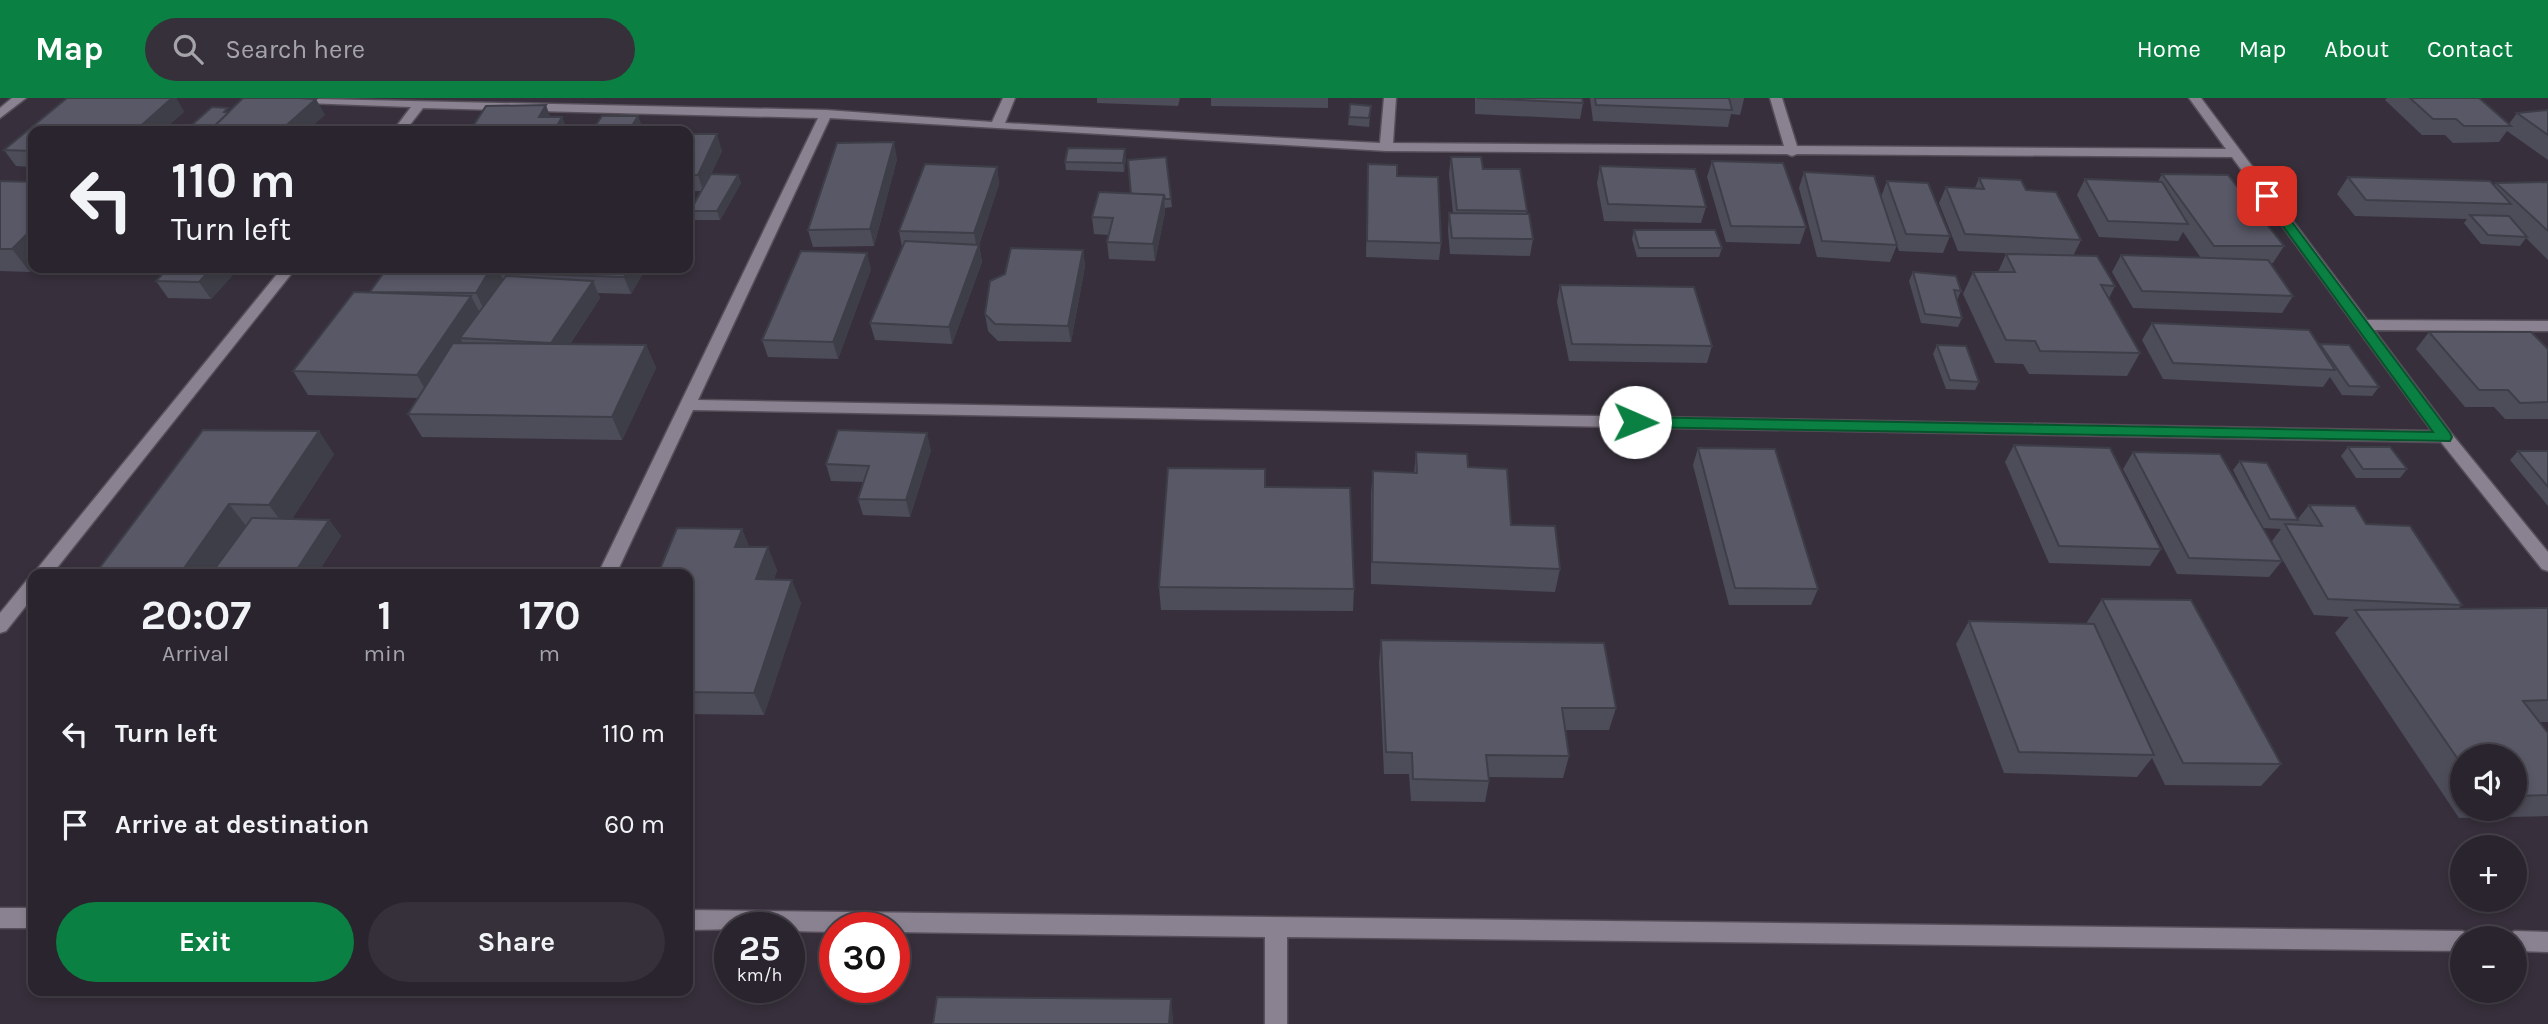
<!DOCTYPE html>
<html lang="en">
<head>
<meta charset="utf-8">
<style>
  :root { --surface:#29242d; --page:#353039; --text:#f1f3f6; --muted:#a5a4aa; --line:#454149; --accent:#0b8043 }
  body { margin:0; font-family:Karla,sans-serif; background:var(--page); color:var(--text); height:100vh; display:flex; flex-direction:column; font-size:26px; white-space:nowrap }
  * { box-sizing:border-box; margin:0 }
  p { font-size:23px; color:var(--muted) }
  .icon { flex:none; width:38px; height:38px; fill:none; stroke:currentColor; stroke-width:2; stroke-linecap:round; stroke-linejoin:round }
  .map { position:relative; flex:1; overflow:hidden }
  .panel { position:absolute; left:28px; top:471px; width:665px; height:427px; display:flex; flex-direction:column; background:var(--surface); border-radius:14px; box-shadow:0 4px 10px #0003,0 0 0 2px var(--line) }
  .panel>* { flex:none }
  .banner { position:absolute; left:28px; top:28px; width:665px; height:147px; border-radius:14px; box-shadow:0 4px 10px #0003,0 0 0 2px var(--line); background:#29242d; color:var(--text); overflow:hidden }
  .fabs { position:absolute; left:2450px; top:646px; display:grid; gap:14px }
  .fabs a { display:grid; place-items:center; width:77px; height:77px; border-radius:50%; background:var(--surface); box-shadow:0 4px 10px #0003,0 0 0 2px var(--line); font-size:35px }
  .speed { position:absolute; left:714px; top:814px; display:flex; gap:14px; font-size:35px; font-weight:700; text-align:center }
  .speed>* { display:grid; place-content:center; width:91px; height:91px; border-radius:50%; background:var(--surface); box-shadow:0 4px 10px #0003,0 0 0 2px var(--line); line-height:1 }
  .speed small { font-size:18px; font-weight:400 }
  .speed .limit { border:10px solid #d22; background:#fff; color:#111 }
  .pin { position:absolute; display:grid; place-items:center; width:60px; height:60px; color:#fff; margin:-30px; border-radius:14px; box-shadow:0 4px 10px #0006 }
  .me { position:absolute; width:77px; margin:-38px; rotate:91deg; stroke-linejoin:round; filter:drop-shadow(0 0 5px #0008) }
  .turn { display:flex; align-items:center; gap:24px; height:147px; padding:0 28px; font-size:32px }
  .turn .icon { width:91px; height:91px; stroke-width:2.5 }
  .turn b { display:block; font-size:49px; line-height:60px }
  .eta { display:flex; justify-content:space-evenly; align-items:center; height:119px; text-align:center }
  .eta b { font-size:42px; font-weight:700; line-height:49px }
  .button { display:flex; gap:14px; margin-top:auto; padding:14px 28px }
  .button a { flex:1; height:80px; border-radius:42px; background:var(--accent); color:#fff; font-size:28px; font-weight:700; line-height:80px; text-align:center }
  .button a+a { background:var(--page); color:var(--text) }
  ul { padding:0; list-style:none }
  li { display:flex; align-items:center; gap:21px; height:91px; padding:0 28px }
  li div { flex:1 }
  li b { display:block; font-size:26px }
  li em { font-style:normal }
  header { display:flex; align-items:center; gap:42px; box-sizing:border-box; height:98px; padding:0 35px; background:var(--accent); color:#fff }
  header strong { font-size:33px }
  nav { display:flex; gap:38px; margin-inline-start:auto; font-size:24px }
  .search { width:490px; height:63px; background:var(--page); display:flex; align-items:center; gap:18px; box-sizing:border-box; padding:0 24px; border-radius:38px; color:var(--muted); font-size:26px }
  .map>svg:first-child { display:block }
</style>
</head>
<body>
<header>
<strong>Map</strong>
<div class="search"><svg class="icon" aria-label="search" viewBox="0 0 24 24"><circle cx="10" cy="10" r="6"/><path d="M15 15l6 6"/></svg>Search here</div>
<nav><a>Home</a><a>Map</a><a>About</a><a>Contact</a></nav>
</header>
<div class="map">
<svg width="2548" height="926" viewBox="0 0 2548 926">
  <rect width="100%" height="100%" fill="#37303c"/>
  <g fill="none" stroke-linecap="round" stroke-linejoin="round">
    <!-- minor casing -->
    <g stroke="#564f5a" stroke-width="3">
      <g id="minor">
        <polygon points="12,0 26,0 0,20 0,10"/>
        <path d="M 273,0 L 826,12 L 992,24 L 1003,0 L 1015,0 L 1005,25 L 1380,45 L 1384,0 L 1396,0 L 1393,45 L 1784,48 L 1770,0 L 1782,0 L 1797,48 L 2226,51 L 2189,0 L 2201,0 L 2367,222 L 2548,223 L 2548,233 L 2374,232 L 2451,335 L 2548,454 L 2548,473 L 2542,471 L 2441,344 L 693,312 L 616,476 L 598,476 L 818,20 L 423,10 L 405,33 L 393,33 L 411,9 L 279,4 ZM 830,20 L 1386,53 L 1787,56 L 1792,58 L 1797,56 L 2232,59 L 2432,333 L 698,302 Z"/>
        <polygon points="282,170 296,170 52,476 33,476"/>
        <polygon points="33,480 33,499 6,533 0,535 0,515 27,482"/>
        <rect x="0" y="810" width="33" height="20"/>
        <polygon points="688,812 2462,833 2470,836 2472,840 2462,840 2462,853 1287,839 1287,926 1265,926 1265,839 894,834 894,830 835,830 835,834 789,833 789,830 688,832"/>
        <polygon points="2515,833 2548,834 2548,854 2515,853 2515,840 2505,840 2507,836"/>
      </g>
    </g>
    <!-- minor -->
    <use href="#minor" fill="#8a8290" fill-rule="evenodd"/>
  </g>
  <!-- wall -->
  <g fill="#4d4c59" fill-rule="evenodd">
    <polygon points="67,0 176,0 184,14 33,33 33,69 16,68 4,52"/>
    <polygon points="1097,0 1180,0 1178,8 1097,5"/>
    <polygon points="1211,0 1328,0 1328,10 1211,8"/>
    <polygon points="1475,0 1582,0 1583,5 1580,21 1475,16"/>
    <polygon points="1590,0 1744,0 1744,1 1740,17 1731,16 1728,29 1593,23"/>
    <polygon points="2387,0 2479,0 2509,26 2517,15 2548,12 2548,62 2507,33 2499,44 2453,45 2445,37 2422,37 2385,2"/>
    <polygon points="1371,8 1369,29 1348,27 1349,19"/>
    <polygon points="688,36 722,53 711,76 738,77 741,85 720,122 693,122 690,113 701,93 688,93"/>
    <polygon points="1451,59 1483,71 1527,113 1526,116 1533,141 1530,158 1450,156 1448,132 1449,115 1453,115 1449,76"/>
    <polygon points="1126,60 1124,74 1066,72 1065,64"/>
    <polygon points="897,61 874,148 813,149 808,132"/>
    <polygon points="1712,63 1806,129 1800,146 1726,144 1707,79"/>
    <polygon points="1368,66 1397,78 1441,145 1439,162 1366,159"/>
    <polygon points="1600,68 1706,109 1701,125 1604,123 1597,85"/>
    <polygon points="997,69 999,86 979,147 982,164 952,246 875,242 870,225 902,149 899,133"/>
    <polygon points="1804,74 1881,99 1887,83 1950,138 1943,155 1899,153 1895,142 1897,147 1890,164 1817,159 1799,90"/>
    <polygon points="2162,76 2284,148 2273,165 2271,165 2293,198 2282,215 2133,210 2112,174 2121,157 2201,160 2183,134 2178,143 2099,139 2077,97 2085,81 2158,84"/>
    <polygon points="2348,79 2494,88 2496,85 2548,84 2548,162 2526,140 2520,148 2481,146 2464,125 2467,121 2355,118 2337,96"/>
    <polygon points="1979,80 2026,92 2081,142 2073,158 2115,188 2109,200 2140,255 2127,278 2029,276 2023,266 1995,265 1963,196 1973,174 1998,174 2006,156 2044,157 1958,153 1939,105 1946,89 1975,90"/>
    <polygon points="0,83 34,170 30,174 0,173"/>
    <polygon points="1099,94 1171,101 1172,109 1165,110 1165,114 1155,163 1109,161 1107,144 1109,137 1094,136 1092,119"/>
    <polygon points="1634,132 1722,150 1719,159 1637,159 1632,141"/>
    <polygon points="1083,152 1085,168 1071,244 998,243 988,233 985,216"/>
    <polygon points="239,170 211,201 168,200 156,183"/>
    <polygon points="387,170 502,170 502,171 503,170 646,170 631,196 598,195 600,200 570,246 646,247 656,270 622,342 422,339 408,316 418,300 308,297 293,273 370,195"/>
    <polygon points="871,171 838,261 768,259 762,242"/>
    <polygon points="1913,174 1961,193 1957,202 1962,220 1958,229 1921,225 1909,183"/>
    <polygon points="1560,187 1712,248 1707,265 1569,263 1557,204"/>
    <polygon points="2152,225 2319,248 2320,246 2379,289 2372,298 2342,297 2330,279 2323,289 2163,281 2142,242"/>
    <polygon points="2429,234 2548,251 2548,321 2505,321 2494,309 2465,309 2416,251"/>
    <polygon points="1937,247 1979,284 1975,292 1946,291 1933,256"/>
    <polygon points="203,332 334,356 292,421 329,422 341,438 317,476 95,476"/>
    <polygon points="2014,347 2161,451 2150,468 2049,465 2005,364"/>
    <polygon points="2348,349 2407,371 2400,380 2356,380 2341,358"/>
    <polygon points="1698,350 1818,491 1811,507 1729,507 1693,367"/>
    <polygon points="931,352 910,419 863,417 858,401 863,384 831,383 826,366"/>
    <polygon points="2518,353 2548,353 2548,408 2510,362"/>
    <polygon points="1416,354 1468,369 1511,427 1560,471 1555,494 1371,486 1371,396 1373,373 1414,375"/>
    <path d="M 2133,354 L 2260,425 L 2233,372 L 2240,363 L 2297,422 L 2309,407 L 2366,426 L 2462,507 L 2458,511 L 2548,510 L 2548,624 L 2539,624 L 2548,635 L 2548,718 L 2459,720 L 2335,535 L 2349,519 L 2314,517 L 2272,443 L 2281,431 L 2263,430 L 2282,463 L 2269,479 L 2177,476 L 2123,371 ZM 2462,658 L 2515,658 L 2515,710 L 2462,710 Z"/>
    <polygon points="1265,389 1354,491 1353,513 1161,512 1159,489"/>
    <polygon points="742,431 749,449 777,472 774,481 801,505 764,617 688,616 688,476"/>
    <polygon points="2102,501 2281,666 2261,688 2165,687 2152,660 2137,679 2004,675 1956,546 1969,523 2088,526 2087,524"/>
    <polygon points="1381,542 1616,610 1609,632 1565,632 1569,658 1563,680 1489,679 1489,683 1485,704 1411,703 1409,676 1384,676 1379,565"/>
  </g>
  <!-- shaded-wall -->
  <g fill="#3e3e48">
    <polygon points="172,0 176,0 184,14 163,33 135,33"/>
    <polygon points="316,1 325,17 307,33 280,33"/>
    <polygon points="546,7 552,24 539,19"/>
    <polygon points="638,18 644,33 629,33"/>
    <polygon points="562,19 568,33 554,33"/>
    <polygon points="717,36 722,53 703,93 698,77"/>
    <polygon points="894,44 897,61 874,148 870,131"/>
    <polygon points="1125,51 1126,60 1124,74 1123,65"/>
    <polygon points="997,69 999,86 977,152 974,135"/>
    <polygon points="738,77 741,85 720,122 717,113"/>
    <polygon points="1164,97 1165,114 1155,163 1153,146"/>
    <polygon points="33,130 34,170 30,174 12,151"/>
    <polygon points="979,147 982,164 952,246 949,229"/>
    <polygon points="1083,152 1085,168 1071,244 1068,228"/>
    <polygon points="867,155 871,171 838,261 833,244"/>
    <polygon points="212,170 239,170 211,201 199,184"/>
    <polygon points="491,170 502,170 504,175 500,175 503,181 484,212 476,195"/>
    <polygon points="630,170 646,170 631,196 624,179"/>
    <polygon points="593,183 600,200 559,262 551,245"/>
    <polygon points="471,198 483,221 460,240 465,248 430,300 417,277"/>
    <polygon points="646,247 656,270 622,342 612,319"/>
    <polygon points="319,333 334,356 286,430 269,407"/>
    <polygon points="927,335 931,352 910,419 906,402"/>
    <polygon points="229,406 247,429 215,476 180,476"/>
    <polygon points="329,422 341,438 317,476 294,476"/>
    <polygon points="742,431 751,454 735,449"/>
    <polygon points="768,449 777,472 766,504 756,481"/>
    <polygon points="792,482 801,505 764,617 754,595"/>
    <polygon points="1171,901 1173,920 1173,926 1169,926"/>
  </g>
  <!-- building -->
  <g fill="#595867" stroke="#3e3e48" stroke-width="2">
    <polygon points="67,0 172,0 135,33 33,33 33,53 4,52"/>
    <polygon points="243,0 299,0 316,1 280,33 209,33"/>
    <polygon points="1477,0 1582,0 1583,5"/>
    <polygon points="1595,0 1729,0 1732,12 1596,7"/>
    <polygon points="2410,0 2479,0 2511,28 2464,28 2456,21 2433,21"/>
    <polygon points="1350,6 1371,8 1369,20 1349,19"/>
    <polygon points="546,7 539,19 562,19 554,33 470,33 486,8"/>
    <polygon points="212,9 228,10 224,14 228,15 209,33 185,33"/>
    <polygon points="2548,12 2548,37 2517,15"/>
    <polygon points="602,18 638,18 629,33 592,33"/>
    <polygon points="688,36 717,36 698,77 688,77"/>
    <polygon points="894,44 870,131 808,132 837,45"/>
    <polygon points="1068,50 1125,51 1123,65 1065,64"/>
    <polygon points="1166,59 1171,101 1165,101 1164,97 1131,96 1128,62"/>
    <polygon points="1451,59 1481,59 1483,71 1520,71 1527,113 1457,112"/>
    <polygon points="1712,63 1783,65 1806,129 1731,128"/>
    <polygon points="925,66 997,69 974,135 899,133"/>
    <polygon points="1368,66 1397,67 1397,78 1438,79 1441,145 1367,143"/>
    <polygon points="1600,68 1695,71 1706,109 1608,106"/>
    <polygon points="1804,74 1874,78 1897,147 1822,143"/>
    <polygon points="711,76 738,77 717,113 690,113"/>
    <polygon points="2162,76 2228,77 2284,148 2214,148"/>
    <polygon points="2348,79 2490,83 2511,106 2366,102"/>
    <polygon points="1979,80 2021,82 2026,92 2056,94 2081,142 1965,136 1946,89 1984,91"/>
    <polygon points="2085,81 2162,84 2188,126 2108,123"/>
    <polygon points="0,83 33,84 33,130 12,151 0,151"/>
    <polygon points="1887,83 1928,85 1950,138 1906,136"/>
    <polygon points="2548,84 2548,133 2496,85"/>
    <polygon points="1099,94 1164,97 1153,146 1107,144 1113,120 1092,119"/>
    <polygon points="1449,115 1529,116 1533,141 1452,140"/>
    <polygon points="2470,117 2509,118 2527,139 2488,137"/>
    <polygon points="1634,132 1715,132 1722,150 1639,150"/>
    <polygon points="905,143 979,147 949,229 870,225"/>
    <polygon points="1011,150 1083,152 1068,228 995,226 985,216 990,183 1005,176"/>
    <polygon points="801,153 867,155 833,244 762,242"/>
    <polygon points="2006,156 2097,158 2115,188 2101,187 2140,255 2040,253 2035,243 2006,242 1973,174 2015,174"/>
    <polygon points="2121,157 2268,162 2293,198 2142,193"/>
    <polygon points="168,170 212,170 199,184 156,183"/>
    <polygon points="387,170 491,170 476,195 370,194"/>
    <polygon points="503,170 630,170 624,179 500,175"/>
    <polygon points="1913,174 1956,178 1961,193 1954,192 1962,220 1925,216"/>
    <polygon points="506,178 593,183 551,245 460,240"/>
    <polygon points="1560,187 1694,189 1712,248 1572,246"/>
    <polygon points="354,194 471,198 417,277 293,273"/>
    <polygon points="2152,225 2309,232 2335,272 2173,265"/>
    <polygon points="2429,234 2531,234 2548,251 2548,304 2520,305 2508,292 2479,292"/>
    <polygon points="453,245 646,247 612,319 408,316"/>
    <polygon points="2320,246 2349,247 2379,289 2349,288"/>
    <polygon points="1937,247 1966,248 1979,284 1950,282"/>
    <polygon points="203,332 319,333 269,407 229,406 180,476 95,476"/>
    <polygon points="838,332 927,335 906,402 858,401 869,368 826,366"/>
    <polygon points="2014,347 2110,350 2161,451 2059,448"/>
    <polygon points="2348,349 2390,349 2407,371 2363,371"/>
    <polygon points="1698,350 1775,351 1818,491 1735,490"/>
    <polygon points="2518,353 2548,353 2548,389"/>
    <polygon points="1416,354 1467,356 1468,369 1507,371 1511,427 1555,428 1560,471 1372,464 1373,373 1417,375"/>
    <polygon points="2133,354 2220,356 2282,463 2189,460"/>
    <polygon points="2240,363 2267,365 2298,422 2270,421"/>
    <polygon points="1168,370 1265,371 1265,389 1350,390 1354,491 1159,489"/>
    <polygon points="2309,407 2355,408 2366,426 2410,428 2462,507 2328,501 2285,426 2322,428"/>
    <polygon points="252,420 329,422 294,476 211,476"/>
    <polygon points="677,430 742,431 735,449 768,449 756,481 792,482 754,595 688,594 688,476 658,476"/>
    <polygon points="2102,501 2191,502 2281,666 2183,665"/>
    <polygon points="2548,510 2548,602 2523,603 2548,635 2548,697 2515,698 2515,658 2462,658 2462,667 2355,512"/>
    <polygon points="1969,523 2094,526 2154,657 2019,654"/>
    <polygon points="1381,542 1604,545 1616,610 1562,610 1569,658 1486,657 1489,683 1413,681 1412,655 1386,654"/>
    <polygon points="937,899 1171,901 1169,926 933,926"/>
  </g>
  <!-- route -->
  <polygon fill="#0b8043" stroke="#07532c" stroke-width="2" points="2267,95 2271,96 2450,335 2452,339 2450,343 1635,329 1628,324 1635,319 2433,334 2261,98"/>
</svg>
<div class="fabs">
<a><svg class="icon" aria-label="sound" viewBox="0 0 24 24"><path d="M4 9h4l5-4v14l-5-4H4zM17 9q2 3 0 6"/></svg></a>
<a>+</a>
<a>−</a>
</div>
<div class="speed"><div>25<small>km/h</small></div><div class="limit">30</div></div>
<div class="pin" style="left:2267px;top:98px;background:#d93025"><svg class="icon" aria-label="arrive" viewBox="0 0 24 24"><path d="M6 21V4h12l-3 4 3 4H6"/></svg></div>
<svg class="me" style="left:1635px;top:324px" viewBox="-20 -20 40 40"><circle r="19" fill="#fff"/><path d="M0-13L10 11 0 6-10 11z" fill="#0b8043"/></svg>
<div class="banner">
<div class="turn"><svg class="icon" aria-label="left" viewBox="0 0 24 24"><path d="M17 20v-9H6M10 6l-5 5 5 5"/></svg><div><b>110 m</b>Turn left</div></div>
</div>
<section class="panel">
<div class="eta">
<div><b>20:07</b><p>Arrival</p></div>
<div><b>1</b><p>min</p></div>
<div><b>170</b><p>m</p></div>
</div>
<ul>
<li><svg class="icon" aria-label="left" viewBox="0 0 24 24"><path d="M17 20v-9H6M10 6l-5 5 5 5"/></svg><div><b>Turn left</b></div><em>110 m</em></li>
<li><svg class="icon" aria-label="arrive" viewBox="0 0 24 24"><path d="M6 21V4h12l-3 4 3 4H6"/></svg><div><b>Arrive at destination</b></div><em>60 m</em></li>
</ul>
<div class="button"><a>Exit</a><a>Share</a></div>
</section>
</div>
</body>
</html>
